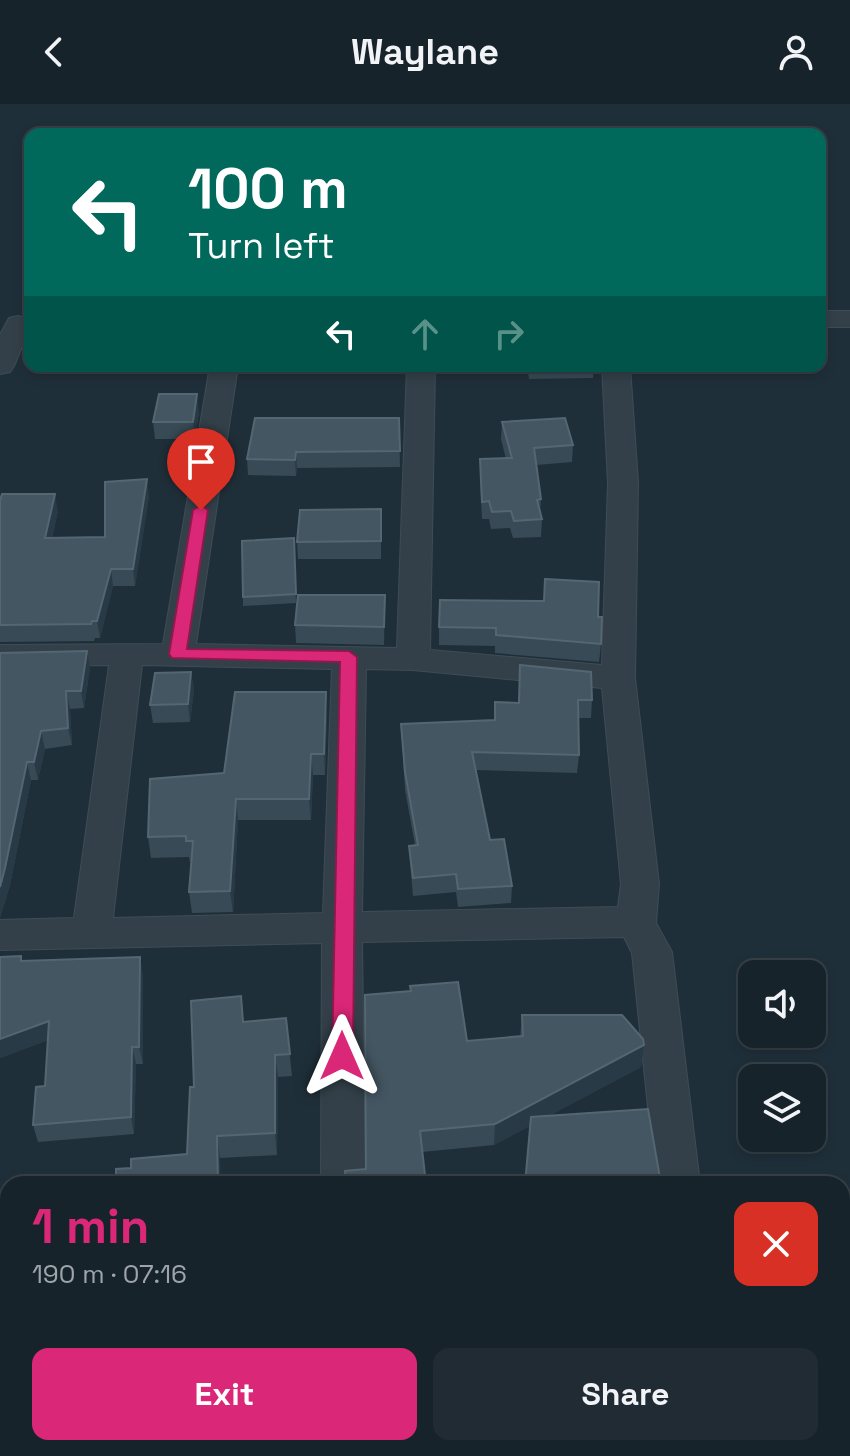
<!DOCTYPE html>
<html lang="en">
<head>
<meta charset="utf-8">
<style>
  :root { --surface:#17232b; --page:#202b33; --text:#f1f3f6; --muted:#9ea4a9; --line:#364047; --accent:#db2777 }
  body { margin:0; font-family:"Space Grotesk",sans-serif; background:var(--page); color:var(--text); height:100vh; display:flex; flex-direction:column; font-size:30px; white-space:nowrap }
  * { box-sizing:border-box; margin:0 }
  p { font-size:26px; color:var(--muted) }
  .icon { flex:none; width:44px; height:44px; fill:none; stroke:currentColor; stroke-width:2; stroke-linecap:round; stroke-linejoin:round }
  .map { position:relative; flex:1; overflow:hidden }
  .drawer { position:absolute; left:0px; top:1072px; width:850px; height:280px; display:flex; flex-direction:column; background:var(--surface); border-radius:24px 24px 0 0; box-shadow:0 4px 12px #0003,0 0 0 2px var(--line) }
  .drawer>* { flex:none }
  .banner { position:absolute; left:24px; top:24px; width:802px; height:244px; border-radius:16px; box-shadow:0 4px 12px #0003,0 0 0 2px var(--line); background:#00695c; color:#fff; overflow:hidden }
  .controls { position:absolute; left:738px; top:856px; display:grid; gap:16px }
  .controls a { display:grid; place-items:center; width:88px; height:88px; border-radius:16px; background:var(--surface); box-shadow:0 4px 12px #0003,0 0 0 2px var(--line); font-size:40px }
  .pin { position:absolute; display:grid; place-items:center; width:68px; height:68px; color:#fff; margin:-82px -34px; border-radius:50% 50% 50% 0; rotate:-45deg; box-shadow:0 0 8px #0007 }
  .pin .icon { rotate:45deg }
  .me { position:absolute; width:88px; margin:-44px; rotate:0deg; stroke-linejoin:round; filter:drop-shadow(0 0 6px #0008) }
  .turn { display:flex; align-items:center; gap:28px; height:168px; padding:0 32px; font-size:36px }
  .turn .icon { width:104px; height:104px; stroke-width:2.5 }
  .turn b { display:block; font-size:56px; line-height:68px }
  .lanes { display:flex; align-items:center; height:76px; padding:0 32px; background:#0003; justify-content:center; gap:40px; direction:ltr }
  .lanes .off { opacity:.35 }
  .round { display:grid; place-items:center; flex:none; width:84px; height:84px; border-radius:16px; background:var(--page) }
  .head { display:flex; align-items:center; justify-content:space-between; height:136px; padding:0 32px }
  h1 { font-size:48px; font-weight:700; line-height:60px; color:var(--accent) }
  .cta { display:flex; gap:16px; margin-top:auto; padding:16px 32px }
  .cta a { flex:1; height:92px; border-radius:16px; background:var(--accent); color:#fff; font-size:32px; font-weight:700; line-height:92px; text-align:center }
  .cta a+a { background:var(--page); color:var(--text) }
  header { display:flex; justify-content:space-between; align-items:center; height:104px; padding:0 32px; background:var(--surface); font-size:36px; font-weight:700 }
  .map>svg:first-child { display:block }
</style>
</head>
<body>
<header><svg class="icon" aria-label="back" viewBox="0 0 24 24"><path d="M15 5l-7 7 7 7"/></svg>Waylane<svg class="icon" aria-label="person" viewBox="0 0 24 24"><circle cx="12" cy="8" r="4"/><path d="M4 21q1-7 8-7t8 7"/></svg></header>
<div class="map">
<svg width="850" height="1352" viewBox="0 0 850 1352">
  <rect width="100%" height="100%" fill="#1f2f39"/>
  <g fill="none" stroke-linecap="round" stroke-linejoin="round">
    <!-- minor casing -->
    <g stroke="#3f4c56" stroke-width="2">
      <g id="minor">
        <rect x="820" y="207" width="30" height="16"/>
        <polygon points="18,212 27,214 30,223 14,262 10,268 0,270 0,231 9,214"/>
        <path d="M 210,262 L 238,262 L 196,540 L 397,544 L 407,262 L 435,262 L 430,546 L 602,561 L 608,379 L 602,262 L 630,262 L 638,379 L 635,574 L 659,780 L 656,819 L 672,848 L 700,1080 L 656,1080 L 632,849 L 624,833 L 362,838 L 365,1080 L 321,1080 L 322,839 L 0,846 L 0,816 L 74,814 L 109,561 L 0,563 L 0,541 L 163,540 ZM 142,561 L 332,565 L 323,809 L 113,814 ZM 366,565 L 413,566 L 602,584 L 621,780 L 618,803 L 362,808 Z"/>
        <polygon points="8,1284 8,1332 0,1333 0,1285"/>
        <rect x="320" y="1344" width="50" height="8"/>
        <polygon points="704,1344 756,1344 759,1352 707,1352"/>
      </g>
    </g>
    <!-- minor -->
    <use href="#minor" fill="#334049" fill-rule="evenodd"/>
  </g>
  <!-- wall -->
  <g fill="#374a55">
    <polygon points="527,262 594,262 593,274 529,275"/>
    <polygon points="199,307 195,335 155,335 153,318"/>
    <polygon points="399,314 400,363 297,364 296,372 248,371 247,355"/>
    <polygon points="502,318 573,341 572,358 536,361 541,395 540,408 542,415 541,433 513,434 510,424 491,425 489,415 482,415 480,372 480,355 506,355 501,335"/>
    <polygon points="149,392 135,482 113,482 100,534 95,534 94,537 0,538 0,397 58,407 52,434 105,433"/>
    <polygon points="381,405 381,455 298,455 297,438"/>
    <polygon points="294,434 296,499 243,502 243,493"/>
    <polygon points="385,491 384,541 296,539 295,521"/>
    <polygon points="598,513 601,540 599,558 495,549 495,542 439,541 439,523"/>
    <polygon points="0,549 90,564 84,604 70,605 72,641 45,645 38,676 31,676 10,781 0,814"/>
    <polygon points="520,561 592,596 591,614 578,614 579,651 577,669 476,666 490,736 512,782 511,799 458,803 456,788 413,792 410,759 409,742 415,741 405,686 401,620 495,616 518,599"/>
    <polygon points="191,568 194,586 190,618 153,619 150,601"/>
    <polygon points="327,609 325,671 313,671 311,716 238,716 233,808 192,809 189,788 191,758 190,758 189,753 151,754 148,733 224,669"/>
    <polygon points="0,853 23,857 143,870 143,960 136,960 134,1030 38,1038 33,1021 45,982 48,936 0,954"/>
    <polygon points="522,911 644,941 641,963 494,1041 422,1048 366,1065 467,937 520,933"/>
    <polygon points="286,914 292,972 278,973 277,1051 220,1054 131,1064 187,1050 194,983 244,918"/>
  </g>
  <!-- shaded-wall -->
  <g fill="#283a45">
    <polygon points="197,290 199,307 195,335 193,318"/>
    <polygon points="296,348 297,364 296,372 295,356"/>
    <polygon points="147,375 149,392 135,482 133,465"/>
    <polygon points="55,390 58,407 48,451 45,434"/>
    <polygon points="111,465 113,482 100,534 97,517"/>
    <polygon points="87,547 90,564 84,604 81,587"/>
    <polygon points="191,568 194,586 190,618 188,600"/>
    <polygon points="66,587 70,605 72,641 68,624"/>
    <polygon points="326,588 327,609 325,671 324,650"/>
    <polygon points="41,627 45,645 38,676 34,658"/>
    <polygon points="311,650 313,671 311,716 309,695"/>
    <polygon points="27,658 31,676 10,781 0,814 0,783"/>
    <polygon points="236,695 238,716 233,808 230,787"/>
    <polygon points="140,853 143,870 143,960 139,943"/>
    <polygon points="49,917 53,934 0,954 0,935"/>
    <polygon points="644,941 641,963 494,1041 495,1020"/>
    <polygon points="132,943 136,960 134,1030 131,1013"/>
    <polygon points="275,951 278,973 277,1051 275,1029"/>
    <polygon points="217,1032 220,1054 221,1080 218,1080"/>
  </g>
  <!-- building -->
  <g fill="#445662" stroke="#546671" stroke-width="2">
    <polygon points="159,290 197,290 193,318 153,318"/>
    <polygon points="255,314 399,314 400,347 296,348 295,356 247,355"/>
    <polygon points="565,314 573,341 534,344 541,395 537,396 542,415 514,417 511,407 492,408 489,397 482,398 480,355 512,354 502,318"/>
    <polygon points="147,375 133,465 111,465 97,517 92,517 91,520 0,521 0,397 2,390 55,390 45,434 105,433 105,378"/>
    <polygon points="381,405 381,437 297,438 300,406"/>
    <polygon points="294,434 296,490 243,493 242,437"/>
    <polygon points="545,475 599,478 598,513 602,513 601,540 496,531 496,524 439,523 440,496 544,497"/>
    <polygon points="298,491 385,491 384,523 295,521"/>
    <polygon points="87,547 81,587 66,587 68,624 41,627 34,658 27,658 5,764 0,783 0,549"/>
    <polygon points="520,561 591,568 592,596 578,596 579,651 472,648 490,736 504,735 512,782 458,785 456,770 413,774 409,742 418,741 405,668 401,620 495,616 495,598 519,599"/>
    <polygon points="191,568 188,600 150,601 155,569"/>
    <polygon points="235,588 326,588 324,650 311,650 309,695 236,695 230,787 189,788 193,737 186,737 186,732 148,733 150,675 224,669"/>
    <polygon points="21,852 21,857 140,853 139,943 132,943 131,1013 33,1021 36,983 45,982 49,917 0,935 0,853"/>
    <polygon points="458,878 467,937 523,932 522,911 622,911 643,935 644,941 495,1020 420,1027 426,1080 346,1080 345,1067 366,1065 365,891 411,887 410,882"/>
    <polygon points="241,892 243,918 286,914 290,950 275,951 275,1029 217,1032 218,1080 116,1080 116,1065 131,1064 131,1055 187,1050 190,983 194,983 191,897"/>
    <polygon points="648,1005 661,1080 525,1080 531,1013"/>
    <polygon points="94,1344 269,1344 269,1352 93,1352"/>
    <polygon points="366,1344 520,1344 521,1352 367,1352"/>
  </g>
  <!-- route -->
  <polygon fill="#db2777" stroke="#8e194d" stroke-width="2" points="201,401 208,406 187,545 349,547 357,553 353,952 350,959 342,961 335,959 332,952 340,558 172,554 169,550 193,406"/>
</svg>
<div class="controls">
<a><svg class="icon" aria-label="sound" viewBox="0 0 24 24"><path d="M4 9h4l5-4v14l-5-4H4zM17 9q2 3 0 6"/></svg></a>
<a><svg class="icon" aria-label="layers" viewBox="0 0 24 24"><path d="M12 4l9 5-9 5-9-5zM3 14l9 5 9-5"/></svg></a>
</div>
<div class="pin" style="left:201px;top:406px;background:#d93025"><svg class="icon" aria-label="arrive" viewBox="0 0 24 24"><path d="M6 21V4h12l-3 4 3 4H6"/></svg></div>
<svg class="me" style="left:342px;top:952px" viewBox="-20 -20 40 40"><path d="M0-17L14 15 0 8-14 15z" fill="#db2777" stroke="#fff" stroke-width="4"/></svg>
<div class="banner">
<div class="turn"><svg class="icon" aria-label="left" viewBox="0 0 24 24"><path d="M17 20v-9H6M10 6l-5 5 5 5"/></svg><div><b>100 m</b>Turn left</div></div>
<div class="lanes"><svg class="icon" aria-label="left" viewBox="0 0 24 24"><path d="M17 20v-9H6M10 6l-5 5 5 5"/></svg><svg class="icon off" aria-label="ahead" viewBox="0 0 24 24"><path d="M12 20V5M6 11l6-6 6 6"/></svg><svg class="icon off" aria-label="right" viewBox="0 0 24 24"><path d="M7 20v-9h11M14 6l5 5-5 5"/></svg></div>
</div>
<section class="drawer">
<div class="head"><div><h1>1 min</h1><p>190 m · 07:16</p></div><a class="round" style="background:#d93025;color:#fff"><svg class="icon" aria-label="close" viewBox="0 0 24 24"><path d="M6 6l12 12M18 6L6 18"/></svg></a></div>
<div class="cta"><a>Exit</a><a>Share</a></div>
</section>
</div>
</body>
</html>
